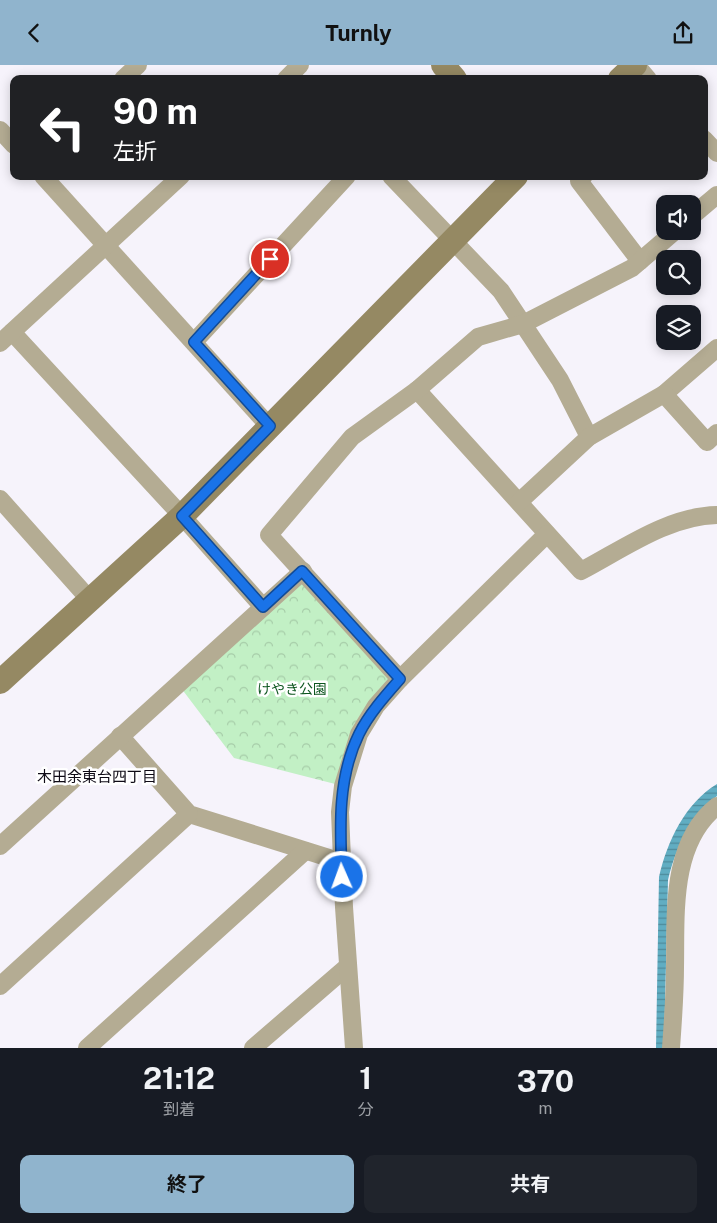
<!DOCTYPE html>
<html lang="ja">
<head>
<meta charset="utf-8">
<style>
  :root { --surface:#171b24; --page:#20242c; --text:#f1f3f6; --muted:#9ea1a6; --accent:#90b4cd }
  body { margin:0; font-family:"Public Sans","Noto Sans JP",sans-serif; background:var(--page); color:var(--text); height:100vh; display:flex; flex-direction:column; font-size:19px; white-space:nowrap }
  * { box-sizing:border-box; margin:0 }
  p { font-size:16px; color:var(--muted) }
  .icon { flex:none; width:28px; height:28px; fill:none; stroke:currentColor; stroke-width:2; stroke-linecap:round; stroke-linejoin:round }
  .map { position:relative; height:983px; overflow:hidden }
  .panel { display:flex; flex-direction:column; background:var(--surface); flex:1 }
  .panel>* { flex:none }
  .top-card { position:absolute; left:10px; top:10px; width:698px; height:105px; border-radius:10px; box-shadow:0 2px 12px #0003; background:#202124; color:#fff; overflow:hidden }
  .buttons { position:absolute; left:656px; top:130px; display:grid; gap:10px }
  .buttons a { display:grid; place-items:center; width:45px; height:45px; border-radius:10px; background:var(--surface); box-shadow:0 2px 12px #0003; font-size:25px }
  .pin { position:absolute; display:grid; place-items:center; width:42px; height:42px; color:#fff; margin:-21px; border:2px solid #fff; border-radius:50%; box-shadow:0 1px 5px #0007 }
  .me { position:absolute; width:55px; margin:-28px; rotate:358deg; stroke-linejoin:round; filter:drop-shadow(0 0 4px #0008) }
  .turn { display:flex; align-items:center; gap:18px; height:105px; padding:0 20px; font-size:22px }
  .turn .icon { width:65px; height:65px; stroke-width:2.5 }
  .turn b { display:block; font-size:35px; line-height:42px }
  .eta { display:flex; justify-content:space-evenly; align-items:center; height:85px; text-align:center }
  .eta b { font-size:30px; font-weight:700; line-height:35px }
  .cta { display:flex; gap:10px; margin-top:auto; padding:10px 20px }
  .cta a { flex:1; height:58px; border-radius:10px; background:var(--accent); color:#111; font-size:20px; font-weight:700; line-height:58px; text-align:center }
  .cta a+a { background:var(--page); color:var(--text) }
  header { display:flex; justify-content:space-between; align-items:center; height:65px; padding:0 20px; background:var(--accent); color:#111; font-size:22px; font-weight:700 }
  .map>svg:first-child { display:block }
</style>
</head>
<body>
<header><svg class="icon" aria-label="back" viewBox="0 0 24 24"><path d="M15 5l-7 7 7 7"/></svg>Turnly<svg class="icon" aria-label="share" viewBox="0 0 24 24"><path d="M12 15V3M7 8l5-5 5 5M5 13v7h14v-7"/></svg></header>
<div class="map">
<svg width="717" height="983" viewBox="0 0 717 983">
  <defs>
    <pattern id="park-crowns" width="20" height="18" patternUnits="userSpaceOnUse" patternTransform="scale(1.25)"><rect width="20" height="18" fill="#c2f0c5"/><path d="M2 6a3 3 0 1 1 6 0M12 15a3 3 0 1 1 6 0" fill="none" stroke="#a6cca8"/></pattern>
    <pattern id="water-rules" width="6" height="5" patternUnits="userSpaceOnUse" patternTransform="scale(1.25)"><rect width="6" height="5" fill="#61adc2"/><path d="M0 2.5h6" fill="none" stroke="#4e8b9c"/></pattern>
  </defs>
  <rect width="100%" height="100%" fill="#f6f3fb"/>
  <!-- park -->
  <polygon fill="url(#park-crowns)" points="303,506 400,614 376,641 343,721 234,693 178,619"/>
  <!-- water -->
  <path fill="url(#water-rules)" d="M 717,719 L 717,731 C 691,754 676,781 668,815 L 664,983 L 656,983 L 659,812 C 667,777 685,738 717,719 Z"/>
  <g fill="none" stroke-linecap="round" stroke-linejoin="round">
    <!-- street -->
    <g stroke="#b4ac93" stroke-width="18">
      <polyline points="636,0 648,14"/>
      <polyline points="123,14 138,0"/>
      <polyline points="286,14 300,0"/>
      <polyline points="0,65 14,80"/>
      <polyline points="704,74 717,88"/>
      <polyline points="43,111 269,361"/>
      <polyline points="391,111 501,226 560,315 589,372"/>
      <polyline points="584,111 579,116 640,196"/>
      <polyline points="692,151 717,130"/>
      <polyline points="12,267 182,451 263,542"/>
      <polyline points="194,277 347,111"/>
      <polyline points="0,278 181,111"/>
      <path d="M 417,325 L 581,506 C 623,484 668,451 717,450"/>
      <polyline points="664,329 717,283"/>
      <polyline points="0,434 90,535"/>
      <polyline points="519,437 589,372 664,329 707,377 717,368"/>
      <polyline points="400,614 269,470 352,372 417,325 478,272 523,259 632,203 675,166"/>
      <polyline points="120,671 189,749 342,797"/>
      <polyline points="0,781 303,506"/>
      <polyline points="0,921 189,749"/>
      <polyline points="87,983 305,786"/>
      <polyline points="253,983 348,901"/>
      <polyline points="354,983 344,842 340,747 343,721 359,669 376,641 400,614 547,469"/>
      <path d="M 671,983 C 673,956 675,929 675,902 C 676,849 670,778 717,741"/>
    </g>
    <!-- secondary -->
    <g stroke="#958963" stroke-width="24">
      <polyline points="443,0 455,14"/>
      <polyline points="620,14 635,0"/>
      <polyline points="0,617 182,451 516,111"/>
    </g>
  </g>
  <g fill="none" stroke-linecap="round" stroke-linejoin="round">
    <!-- route casing -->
    <g stroke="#114b97" stroke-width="12">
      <path id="route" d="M 270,194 L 194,277 L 270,361 L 182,451 L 263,542 L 302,506 L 400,614 C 385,631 369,649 359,669 C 337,714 340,764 342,812"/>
    </g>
    <!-- route -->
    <use href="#route" stroke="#1a73e8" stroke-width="9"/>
  </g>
  <g text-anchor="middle" stroke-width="5" stroke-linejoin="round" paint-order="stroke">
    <!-- park labels -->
    <g font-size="14" fill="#0d561f" stroke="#fff">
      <text x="292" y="629">けやき公園</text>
    </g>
    <!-- neighbourhood labels -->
    <g font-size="15" fill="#0e0a15" stroke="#fff">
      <text x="97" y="717">木田余東台四丁目</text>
    </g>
  </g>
</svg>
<div class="buttons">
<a><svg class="icon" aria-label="sound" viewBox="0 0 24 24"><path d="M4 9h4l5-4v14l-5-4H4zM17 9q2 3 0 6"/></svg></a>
<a><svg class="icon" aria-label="search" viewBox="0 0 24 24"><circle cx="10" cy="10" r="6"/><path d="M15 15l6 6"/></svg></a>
<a><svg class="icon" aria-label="layers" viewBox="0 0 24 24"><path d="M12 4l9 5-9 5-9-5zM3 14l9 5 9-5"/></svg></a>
</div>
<div class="pin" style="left:270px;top:194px;background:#d93025"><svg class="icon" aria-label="arrive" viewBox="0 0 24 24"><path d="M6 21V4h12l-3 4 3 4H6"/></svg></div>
<svg class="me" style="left:342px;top:812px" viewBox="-20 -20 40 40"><circle r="17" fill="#1a73e8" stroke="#fff" stroke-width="3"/><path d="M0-11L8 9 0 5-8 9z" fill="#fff"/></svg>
<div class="top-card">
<div class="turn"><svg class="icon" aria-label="left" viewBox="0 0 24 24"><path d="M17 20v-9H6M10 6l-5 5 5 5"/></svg><div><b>90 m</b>左折</div></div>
</div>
</div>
<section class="panel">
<div class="eta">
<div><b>21:12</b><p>到着</p></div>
<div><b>1</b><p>分</p></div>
<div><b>370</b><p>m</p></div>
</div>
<div class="cta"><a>終了</a><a>共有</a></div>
</section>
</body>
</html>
